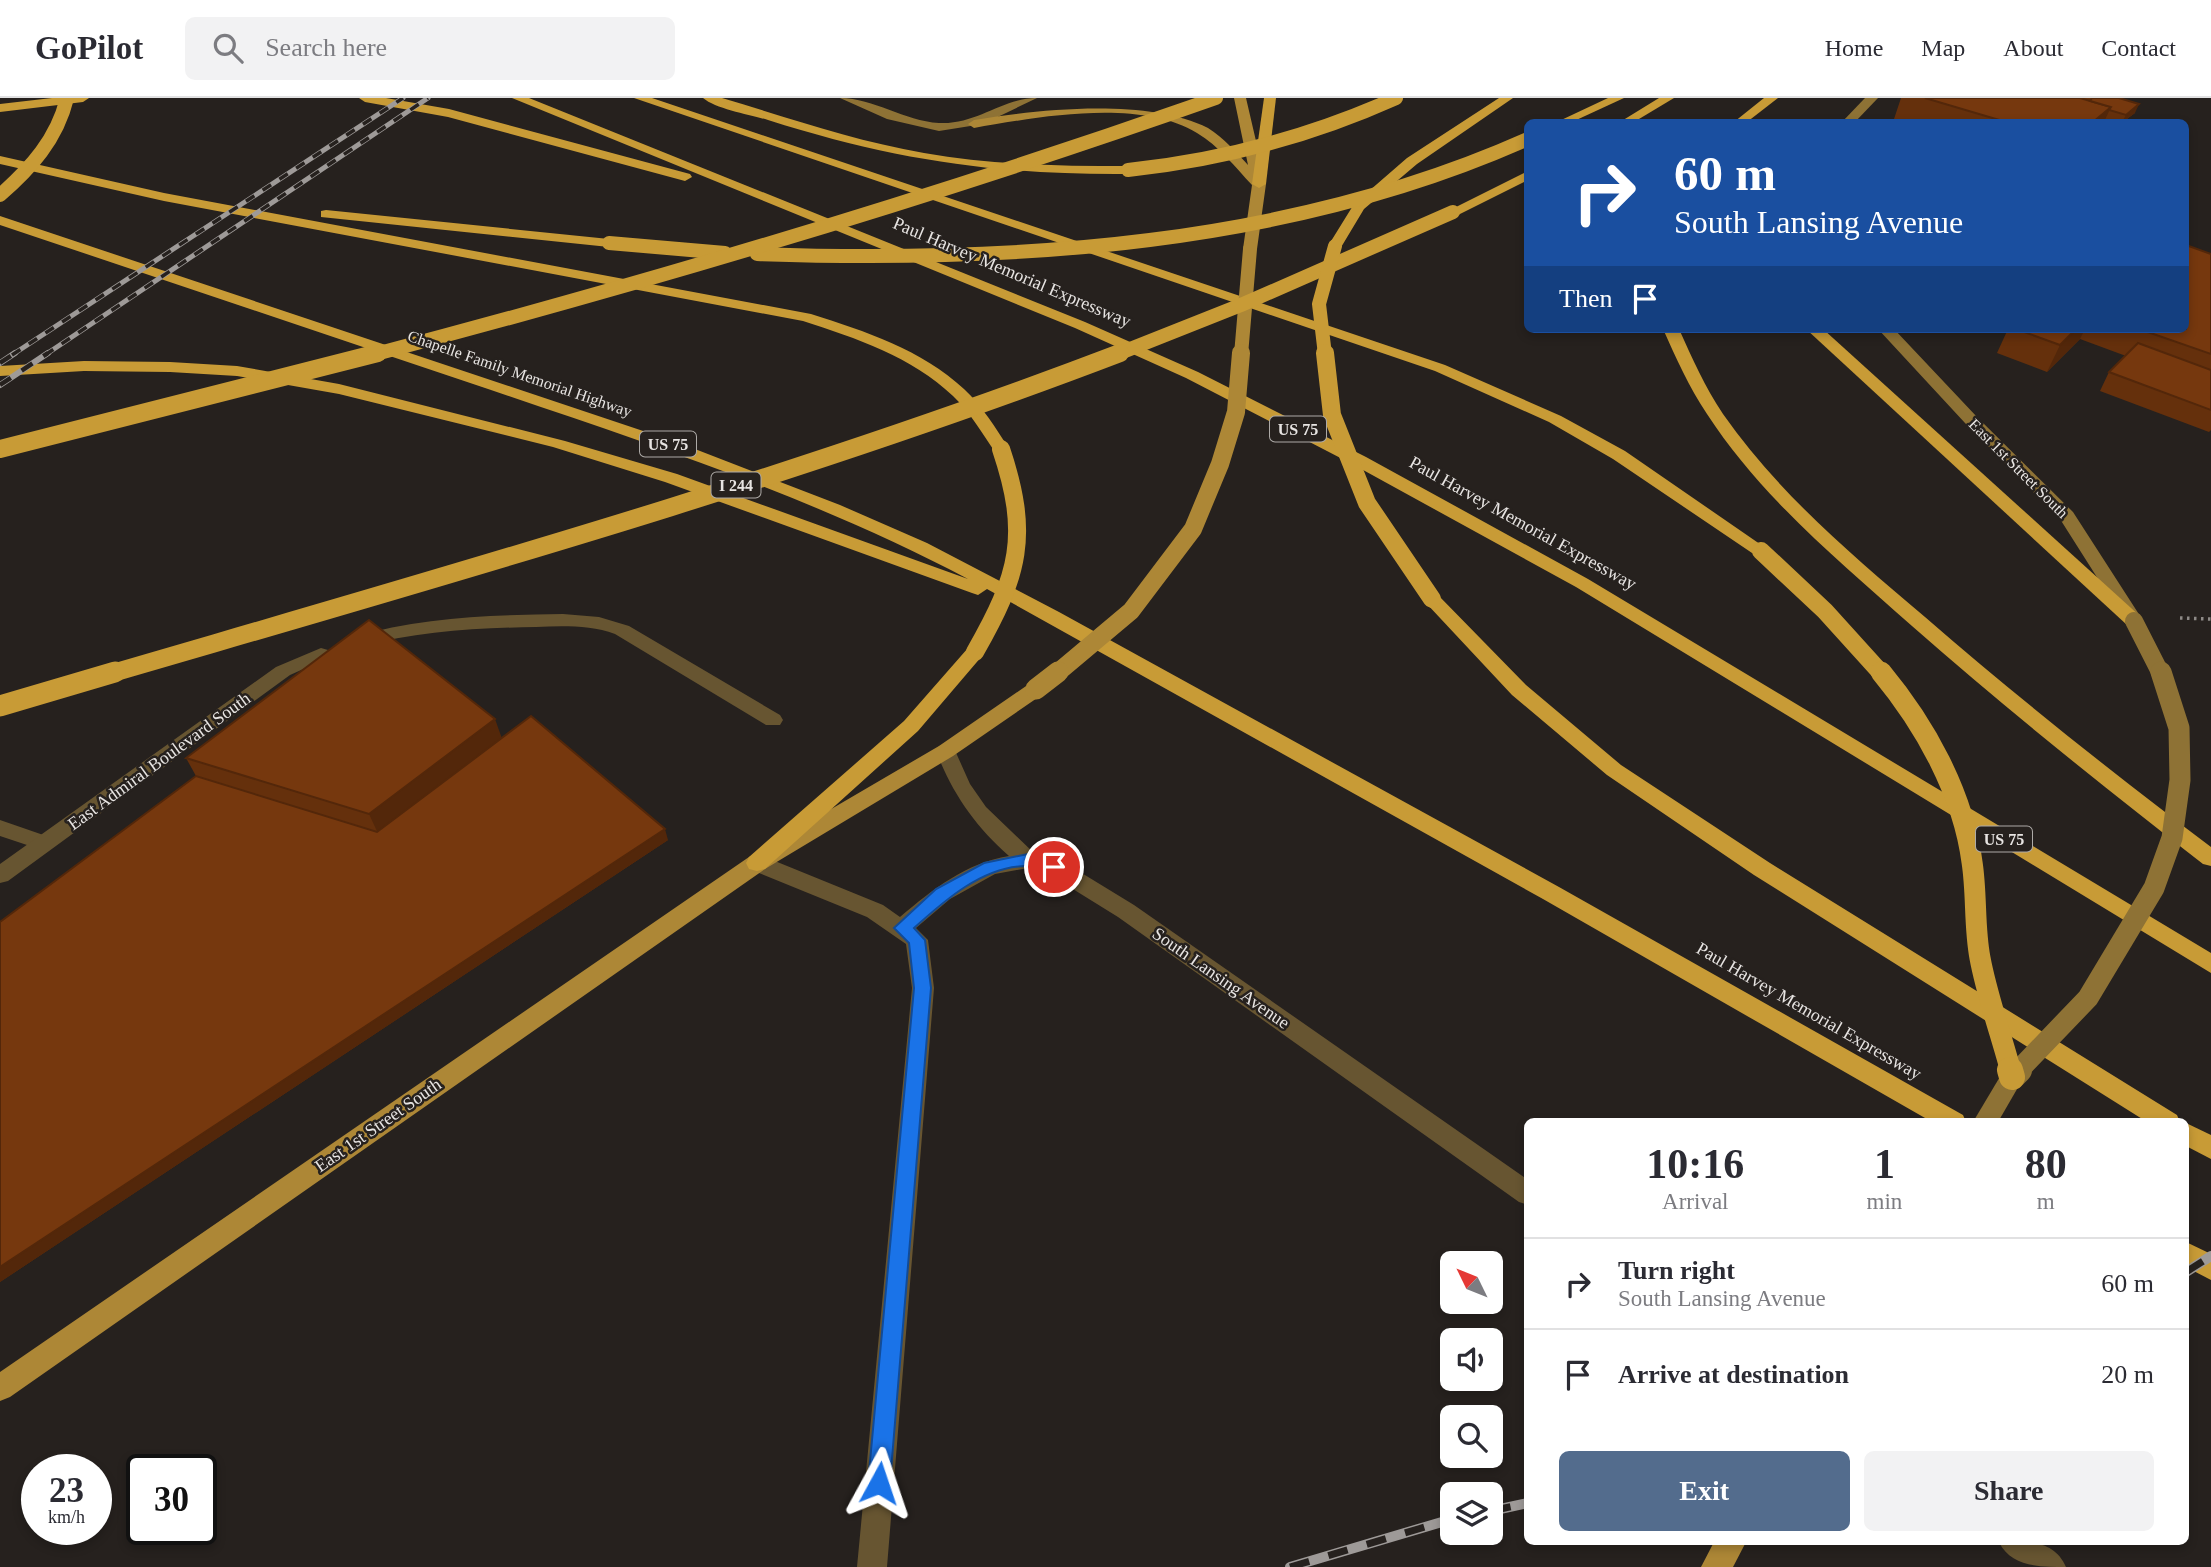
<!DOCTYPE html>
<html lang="en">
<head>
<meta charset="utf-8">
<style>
  :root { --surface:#fff; --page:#f2f2f3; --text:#2b2b33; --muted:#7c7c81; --line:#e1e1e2; --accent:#536c8d }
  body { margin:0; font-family:"Times New Roman",serif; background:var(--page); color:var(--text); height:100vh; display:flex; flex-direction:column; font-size:26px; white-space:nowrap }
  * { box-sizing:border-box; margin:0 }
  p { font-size:23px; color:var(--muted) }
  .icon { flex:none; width:38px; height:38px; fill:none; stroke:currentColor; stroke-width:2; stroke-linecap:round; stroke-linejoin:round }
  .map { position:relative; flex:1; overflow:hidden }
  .panel { position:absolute; left:1524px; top:1020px; width:665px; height:427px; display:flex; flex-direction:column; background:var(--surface); border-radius:10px; box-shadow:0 4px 10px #0003 }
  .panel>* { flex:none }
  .guide { position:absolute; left:1524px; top:21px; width:665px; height:214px; border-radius:10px; box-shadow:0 4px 10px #0003; background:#1a4fa0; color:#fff; overflow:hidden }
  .needle { width:46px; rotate:313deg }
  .buttons { position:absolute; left:1440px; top:1153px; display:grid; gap:14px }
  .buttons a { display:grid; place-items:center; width:63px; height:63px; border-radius:10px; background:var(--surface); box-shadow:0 4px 10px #0003; font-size:35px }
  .speed { position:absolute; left:21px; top:1356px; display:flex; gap:14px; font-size:35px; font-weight:700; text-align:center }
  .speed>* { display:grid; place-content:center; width:91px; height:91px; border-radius:50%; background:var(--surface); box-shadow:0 4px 10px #0003; line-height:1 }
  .speed small { font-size:18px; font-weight:400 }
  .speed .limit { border:4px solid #111; border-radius:10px; background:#fff; color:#111 }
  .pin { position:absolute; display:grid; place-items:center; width:60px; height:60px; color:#fff; margin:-30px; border:4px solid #fff; border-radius:50%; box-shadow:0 2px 7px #0007 }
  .me { position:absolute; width:77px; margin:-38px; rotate:5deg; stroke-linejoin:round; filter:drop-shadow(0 0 5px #0008) }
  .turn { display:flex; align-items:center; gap:24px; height:147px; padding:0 35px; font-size:32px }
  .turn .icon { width:91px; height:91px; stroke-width:2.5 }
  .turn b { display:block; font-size:49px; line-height:60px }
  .then { display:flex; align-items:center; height:66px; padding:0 35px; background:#0003; gap:14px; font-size:26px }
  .eta { display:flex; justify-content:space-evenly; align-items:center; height:119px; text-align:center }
  .eta b { font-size:42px; font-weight:800; line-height:49px }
  .button { display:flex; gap:14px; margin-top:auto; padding:14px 35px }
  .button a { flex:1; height:80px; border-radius:10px; background:var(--accent); color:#fff; font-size:28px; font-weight:800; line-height:80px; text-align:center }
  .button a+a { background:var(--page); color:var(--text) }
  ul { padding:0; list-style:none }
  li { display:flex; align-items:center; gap:21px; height:91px; padding:0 35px; border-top:2px solid var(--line) }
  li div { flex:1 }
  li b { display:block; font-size:26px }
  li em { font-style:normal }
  header { display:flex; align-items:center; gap:42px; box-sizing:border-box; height:98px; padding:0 35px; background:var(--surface); border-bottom:2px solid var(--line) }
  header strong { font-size:33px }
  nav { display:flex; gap:38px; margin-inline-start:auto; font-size:24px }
  .search { width:490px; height:63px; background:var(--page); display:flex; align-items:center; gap:18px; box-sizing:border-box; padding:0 24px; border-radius:10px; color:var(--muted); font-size:26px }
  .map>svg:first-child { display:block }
</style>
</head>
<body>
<header>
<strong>GoPilot</strong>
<div class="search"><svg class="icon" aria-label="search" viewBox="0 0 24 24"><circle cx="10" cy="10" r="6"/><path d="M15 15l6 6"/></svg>Search here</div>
<nav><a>Home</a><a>Map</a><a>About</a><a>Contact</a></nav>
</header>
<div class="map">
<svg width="2211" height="1469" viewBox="0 0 2211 1469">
  <rect width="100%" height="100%" fill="#26211e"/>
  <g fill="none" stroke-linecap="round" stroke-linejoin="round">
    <!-- path -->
    <polyline stroke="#8e8a87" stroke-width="3.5" stroke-dasharray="2.5 4.5" stroke-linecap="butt" points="2180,520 2211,521"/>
    <!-- lane -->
    <g fill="#675531" fill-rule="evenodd">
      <path d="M 563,516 L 599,519 L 629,528 L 780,617 L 783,622 L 780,627 L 766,627 L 615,536 C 590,527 563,528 536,529 C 475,530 418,533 360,549 L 353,547 L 351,543 L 353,539 C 422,519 491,517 563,516 Z"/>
      <polygon points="0,722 52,740 56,745 52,750 45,753 0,738"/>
    </g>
    <!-- street -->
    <g fill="#675531" fill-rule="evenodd">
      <polygon points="321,550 328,552 330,556 328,560 290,577 8,783 0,785 0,766 276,569"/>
      <path d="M 946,646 L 953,648 L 970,686 L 986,709 L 1035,756 L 1062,763 L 1134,807 L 1528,1082 L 1528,1107 L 1519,1104 L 1118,819 L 1047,775 L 1028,770 L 995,776 L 950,801 L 916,830 L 928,842 L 934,890 L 887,1469 L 857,1469 L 912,890 L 906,846 L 867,819 L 749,771 L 746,765 L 749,759 L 757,757 L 765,759 L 883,807 L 900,819 C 933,791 966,765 1009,758 C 975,728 952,695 936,653 L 939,648 Z"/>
      <path d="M 1999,1444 C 2025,1443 2054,1441 2066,1469 C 2040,1469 2011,1469 1999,1444 Z"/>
    </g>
    <!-- secondary -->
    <g fill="#8e7235" fill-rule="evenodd">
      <path d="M 840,0 C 874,0 904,23 939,25 C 977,27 1002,0 1037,0 L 983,26 L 939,33 L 887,21 Z"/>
      <polygon points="1865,0 1878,0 1855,24 1842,24"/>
      <polygon points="1878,231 1894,231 1977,319 2073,414 2142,521 2140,525 2126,525 2060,421 1965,325"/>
      <polygon points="2012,969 2020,972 2024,979 1998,1024 1973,1024 2004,972"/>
    </g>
    <!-- primary -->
    <g fill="#ad8736" fill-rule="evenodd">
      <path d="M 1234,0 L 1246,0 L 1266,86 L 1257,151 L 1250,155 L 1243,151 L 1252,87 C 1235,69 1219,48 1197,35 C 1140,0 1037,19 974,30 L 968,26 L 974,22 C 1040,11 1148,0 1208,30 C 1224,40 1236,54 1248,67 Z"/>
      <polygon points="1036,585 1043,586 1046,591 1043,596 953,658 765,771 10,1299 0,1303 0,1274 749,759 939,648 1029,586"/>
      <polygon points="1714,1444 1746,1444 1733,1469 1701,1469"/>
    </g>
    <!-- highway -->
    <g fill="#c89b36" fill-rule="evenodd">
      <polygon points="52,0 89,0 83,4 0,14 0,6"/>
      <polygon points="359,0 386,0 449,11 690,76 692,79 685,83 448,19 365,4"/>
      <polygon points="512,0 529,0 1085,224 1198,274 1366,359 1588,481 2211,855 2211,875 1576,489 1354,367 1186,280 1075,230"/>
      <polygon points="634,0 652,0 1445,267 1561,318 1625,353 1770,453 1767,457 1755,457 1613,361 1549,324 1435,273"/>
      <path d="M 703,0 L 722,0 C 789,20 855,43 924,55 C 992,67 1060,68 1128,68 L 1135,72 L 1128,76 C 996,77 894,62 768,22 C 751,17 716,11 703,0 Z"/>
      <polygon points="1264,0 1276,0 1266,86 1259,90 1252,86"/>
      <polygon points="1499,0 1513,0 1417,66 1364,111 1340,151 1330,151 1328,148 1354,106 1407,60"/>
      <polygon points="1608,0 1624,0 1572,24 1557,24"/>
      <polygon points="1659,0 1674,0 1634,24 1620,24"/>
      <polygon points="1764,0 1778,0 1747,24 1734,24"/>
      <path d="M 0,58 L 164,95 L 811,216 C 865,233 922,252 964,291 C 982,308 996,330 1009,351 L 1007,354 L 995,354 C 982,335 970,314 953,298 C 912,259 856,240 803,223 L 164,103 L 0,66 Z"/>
      <polygon points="1528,73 1528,82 1458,117 1453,118 1446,114"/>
      <polygon points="326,112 609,141 616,145 609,149 321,119 321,113"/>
      <path d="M 0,118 L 682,346 L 840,407 L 927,445 L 1059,514 L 1559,789 L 1963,1017 L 1966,1024 L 1932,1024 L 1543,801 L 987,491 L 978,497 L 972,495 L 665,384 L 553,349 L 339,296 L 237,278 L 170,274 L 84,273 L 0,278 L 0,268 L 84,263 L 170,264 L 237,268 L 339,286 L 565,343 L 677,376 L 968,481 C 817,401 653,347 491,292 C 328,237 164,182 0,127 Z"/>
      <path d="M 1663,231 L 1679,231 C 1692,260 1705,289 1723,316 C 1778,395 1852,457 1925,519 C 2017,599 2113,675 2211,749 L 2211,768 L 2203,766 C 2104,689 2006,611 1912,528 C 1839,463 1761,399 1707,316 C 1689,289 1676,260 1663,231 Z"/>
      <polygon points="1806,231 1823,231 2141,519 2143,523 2141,527 2127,527"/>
      <polygon points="1432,495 1438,497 1526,587 1621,667 1770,765 2177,1017 2180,1024 2147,1024 1754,777 1607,677 1512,597 1426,505 1423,501 1426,497"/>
      <polygon points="975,548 982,550 984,554 982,558 918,633 765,771 757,773 749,771 746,765 749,759 904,623 968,550"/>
      <polygon points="2186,1025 2211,1037 2211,1061 2186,1048"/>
      <polygon points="2186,1144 2211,1156 2211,1182 2186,1169"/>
    </g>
    <!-- rail-far2 casing -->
    <g stroke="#9e9a98" stroke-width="5">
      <g id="rail-far2">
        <polyline points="12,257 403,0"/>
        <polyline points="45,257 428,0"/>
      </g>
    </g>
    <!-- rail-far1 casing -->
    <g stroke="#9e9a98" stroke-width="6">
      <g id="rail-far1">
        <polyline points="0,265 15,255"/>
        <polyline points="0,287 48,255"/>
      </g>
    </g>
    <!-- rail casing -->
    <g stroke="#9e9a98" stroke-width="10">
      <g id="rail">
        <polyline points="2186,1174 2211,1158"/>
        <polyline points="1491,1413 1528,1405"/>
        <polyline points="1290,1469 1452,1421"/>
      </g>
    </g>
    <!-- rail-far2 -->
    <use href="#rail-far2" stroke="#26211e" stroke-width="3.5" stroke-dasharray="10" stroke-linecap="butt"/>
    <!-- rail-far1 -->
    <use href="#rail-far1" stroke="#26211e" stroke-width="4.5" stroke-dasharray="13" stroke-linecap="butt"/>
    <!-- rail -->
    <use href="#rail" stroke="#26211e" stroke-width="7" stroke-dasharray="20" stroke-linecap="butt"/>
    <!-- secondary-bridge-far2 -->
    <polyline stroke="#8e7235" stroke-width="18" points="2134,523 2161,576"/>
    <!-- secondary-bridge-far1 -->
    <polyline stroke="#8e7235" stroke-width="21" points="2017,974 2088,900 2154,790 2172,740 2180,682 2179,630 2161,574"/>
    <!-- secondary-bridge -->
    <polyline stroke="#8e7235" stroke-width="26" points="2012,979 2019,972"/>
    <!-- primary-bridge-far2 -->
    <polyline stroke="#ad8736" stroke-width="14" points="1241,257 1250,151"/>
    <!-- primary-bridge-far1 -->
    <polyline stroke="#ad8736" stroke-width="18" points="1056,576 1131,513 1193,431 1220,366 1236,314 1241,255"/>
    <!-- primary-bridge -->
    <polyline stroke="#ad8736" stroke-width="21" points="1036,591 1058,574"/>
    <!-- highway-bridge-far3 -->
    <g stroke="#c89b36" stroke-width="14">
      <path d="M 1128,72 C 1223,62 1309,39 1396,0"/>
      <path d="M 0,97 C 31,70 57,41 67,0"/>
      <polyline points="609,145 725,155"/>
      <path d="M 757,156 C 1016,165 1288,148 1528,41"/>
      <path d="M 372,257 C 657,182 938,98 1216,0"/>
      <polyline points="1115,257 1241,207 1453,114"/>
      <polyline points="1325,257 1319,206 1335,148"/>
    </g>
    <!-- highway-bridge-far2 -->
    <g stroke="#c89b36" stroke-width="18">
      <polyline points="1325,255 1332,317 1367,405 1432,501"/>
      <polyline points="0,351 378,255"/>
      <polyline points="1761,453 1825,513 1882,576"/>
      <path d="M 975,554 C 1019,477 1030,437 1001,351"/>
      <path d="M 109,576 C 448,477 790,381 1120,255"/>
    </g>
    <!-- highway-bridge-far1 -->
    <g stroke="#c89b36" stroke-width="21">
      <path d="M 1881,574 C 1925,627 1963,695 1972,764 C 1977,796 1974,829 1980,860 C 1987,898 2001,936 2011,974"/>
      <polyline points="0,608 115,574"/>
    </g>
    <!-- highway-bridge -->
    <polyline stroke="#c89b36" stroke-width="26" points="2010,972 2012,979"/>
  </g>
  <!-- wall -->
  <g fill="#65300c">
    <polygon points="1901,0 2119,0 2135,15 2123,24 2118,24 2106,21 2104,24 1893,24"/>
    <polygon points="2211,156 2211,332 2209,334 2100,293 2109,274 2126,258 2080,241 2047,274 1997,255 2008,231 2186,231"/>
    <polygon points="502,640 668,742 0,1184 0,824 196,678 186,660"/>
  </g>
  <!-- shaded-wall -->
  <g fill="#53270a">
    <polygon points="2139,6 2135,15 2122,24 2126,17"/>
    <polygon points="2111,9 2104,24 2093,24"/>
    <polygon points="2076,231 2085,231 2080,241 2047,274 2060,247"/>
    <polygon points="495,621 505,649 382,744 369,716"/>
    <polygon points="665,731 668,742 0,1184 0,1169"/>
  </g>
  <!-- building -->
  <g fill="#76380e" stroke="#53270a" stroke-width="2">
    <polygon points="1925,0 2080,0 2111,9 2093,24 2006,24"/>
    <polygon points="2092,0 2119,0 2139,6 2126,17 2109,12 2111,9 2090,3"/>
    <polygon points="2186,147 2211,156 2211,256 2139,231 2186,231"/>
    <polygon points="2016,231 2076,231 2060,247"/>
    <polygon points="2138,245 2211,272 2211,312 2109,274"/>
    <polygon points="369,522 495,621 369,716 186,660"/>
    <polygon points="531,618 665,731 0,1169 0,824 196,678 377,734"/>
  </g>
  <!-- route -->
  <path fill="#1a73e8" stroke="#114b97" stroke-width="2" d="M 1028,756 L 1060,765 L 1062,769 L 1054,775 C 1046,773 1036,768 1028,768 C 984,767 944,803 914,830 L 925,842 L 931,890 L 890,1385 L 887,1393 L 879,1396 L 871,1393 L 868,1385 L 914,890 L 909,845 L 894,830 L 936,791 L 984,765 Z"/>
  <g text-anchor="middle" stroke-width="5" stroke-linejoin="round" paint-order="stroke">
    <!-- far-street labels -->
    <g font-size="16" fill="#e7e4e2" stroke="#26211e">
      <text transform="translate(520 275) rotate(19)" y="6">Chapelle Family Memorial Highway</text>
      <text transform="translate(2019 370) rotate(45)" y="6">East 1st Street South</text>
    </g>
    <!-- shield labels -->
    <g fill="#26211e" stroke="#adaaa7" stroke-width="2">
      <rect x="1270" y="318.5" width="56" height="25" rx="5"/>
      <rect x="640" y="333.5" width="56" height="25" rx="5"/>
      <rect x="711.5" y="374.5" width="49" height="25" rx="5"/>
      <rect x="1976" y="728.5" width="56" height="25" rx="5"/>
    </g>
    <g font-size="16" font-weight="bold" fill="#e7e4e2">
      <text x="1298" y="337">US 75</text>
      <text x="668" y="352">US 75</text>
      <text x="736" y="393">I 244</text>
      <text x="2004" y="747">US 75</text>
    </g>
    <!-- street labels -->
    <g font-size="18" fill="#e7e4e2" stroke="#26211e">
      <text transform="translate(1012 174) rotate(23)" y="6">Paul Harvey Memorial Expressway</text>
      <text transform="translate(1523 425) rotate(29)" y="6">Paul Harvey Memorial Expressway</text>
      <text transform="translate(159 663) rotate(-36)" y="6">East Admiral Boulevard South</text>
      <text transform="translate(1221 880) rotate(35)" y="6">South Lansing Avenue</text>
      <text transform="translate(1809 913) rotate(30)" y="6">Paul Harvey Memorial Expressway</text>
      <text transform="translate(378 1027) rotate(-35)" y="6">East 1st Street South</text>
    </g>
  </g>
</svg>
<div class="buttons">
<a><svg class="needle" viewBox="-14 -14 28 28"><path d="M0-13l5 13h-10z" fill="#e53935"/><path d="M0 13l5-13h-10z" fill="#7c7c81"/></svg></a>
<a><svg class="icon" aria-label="sound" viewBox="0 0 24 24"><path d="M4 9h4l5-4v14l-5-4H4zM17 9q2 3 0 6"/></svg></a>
<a><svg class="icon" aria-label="search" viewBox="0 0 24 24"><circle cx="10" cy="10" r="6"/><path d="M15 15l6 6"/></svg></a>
<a><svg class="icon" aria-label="layers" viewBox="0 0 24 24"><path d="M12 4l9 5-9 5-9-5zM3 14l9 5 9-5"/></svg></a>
</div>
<div class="speed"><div>23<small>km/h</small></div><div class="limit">30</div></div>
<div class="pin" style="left:1054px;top:769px;background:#d93025"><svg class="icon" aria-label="arrive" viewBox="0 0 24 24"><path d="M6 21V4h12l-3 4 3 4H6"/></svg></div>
<svg class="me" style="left:879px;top:1385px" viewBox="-20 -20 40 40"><path d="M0-17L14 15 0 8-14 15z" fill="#1a73e8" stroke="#fff" stroke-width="4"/></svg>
<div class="guide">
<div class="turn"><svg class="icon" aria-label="right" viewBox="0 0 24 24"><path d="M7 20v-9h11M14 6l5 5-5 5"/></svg><div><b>60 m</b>South Lansing Avenue</div></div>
<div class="then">Then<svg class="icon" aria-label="arrive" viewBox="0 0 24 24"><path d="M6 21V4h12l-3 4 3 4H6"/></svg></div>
</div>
<section class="panel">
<div class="eta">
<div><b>10:16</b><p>Arrival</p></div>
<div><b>1</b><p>min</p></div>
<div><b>80</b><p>m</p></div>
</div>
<ul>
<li><svg class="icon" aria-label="right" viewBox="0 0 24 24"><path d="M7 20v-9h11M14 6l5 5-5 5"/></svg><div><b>Turn right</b><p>South Lansing Avenue</p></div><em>60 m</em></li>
<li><svg class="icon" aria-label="arrive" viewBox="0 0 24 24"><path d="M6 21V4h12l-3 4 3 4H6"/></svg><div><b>Arrive at destination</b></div><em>20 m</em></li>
</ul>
<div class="button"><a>Exit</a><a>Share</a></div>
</section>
</div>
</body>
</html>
